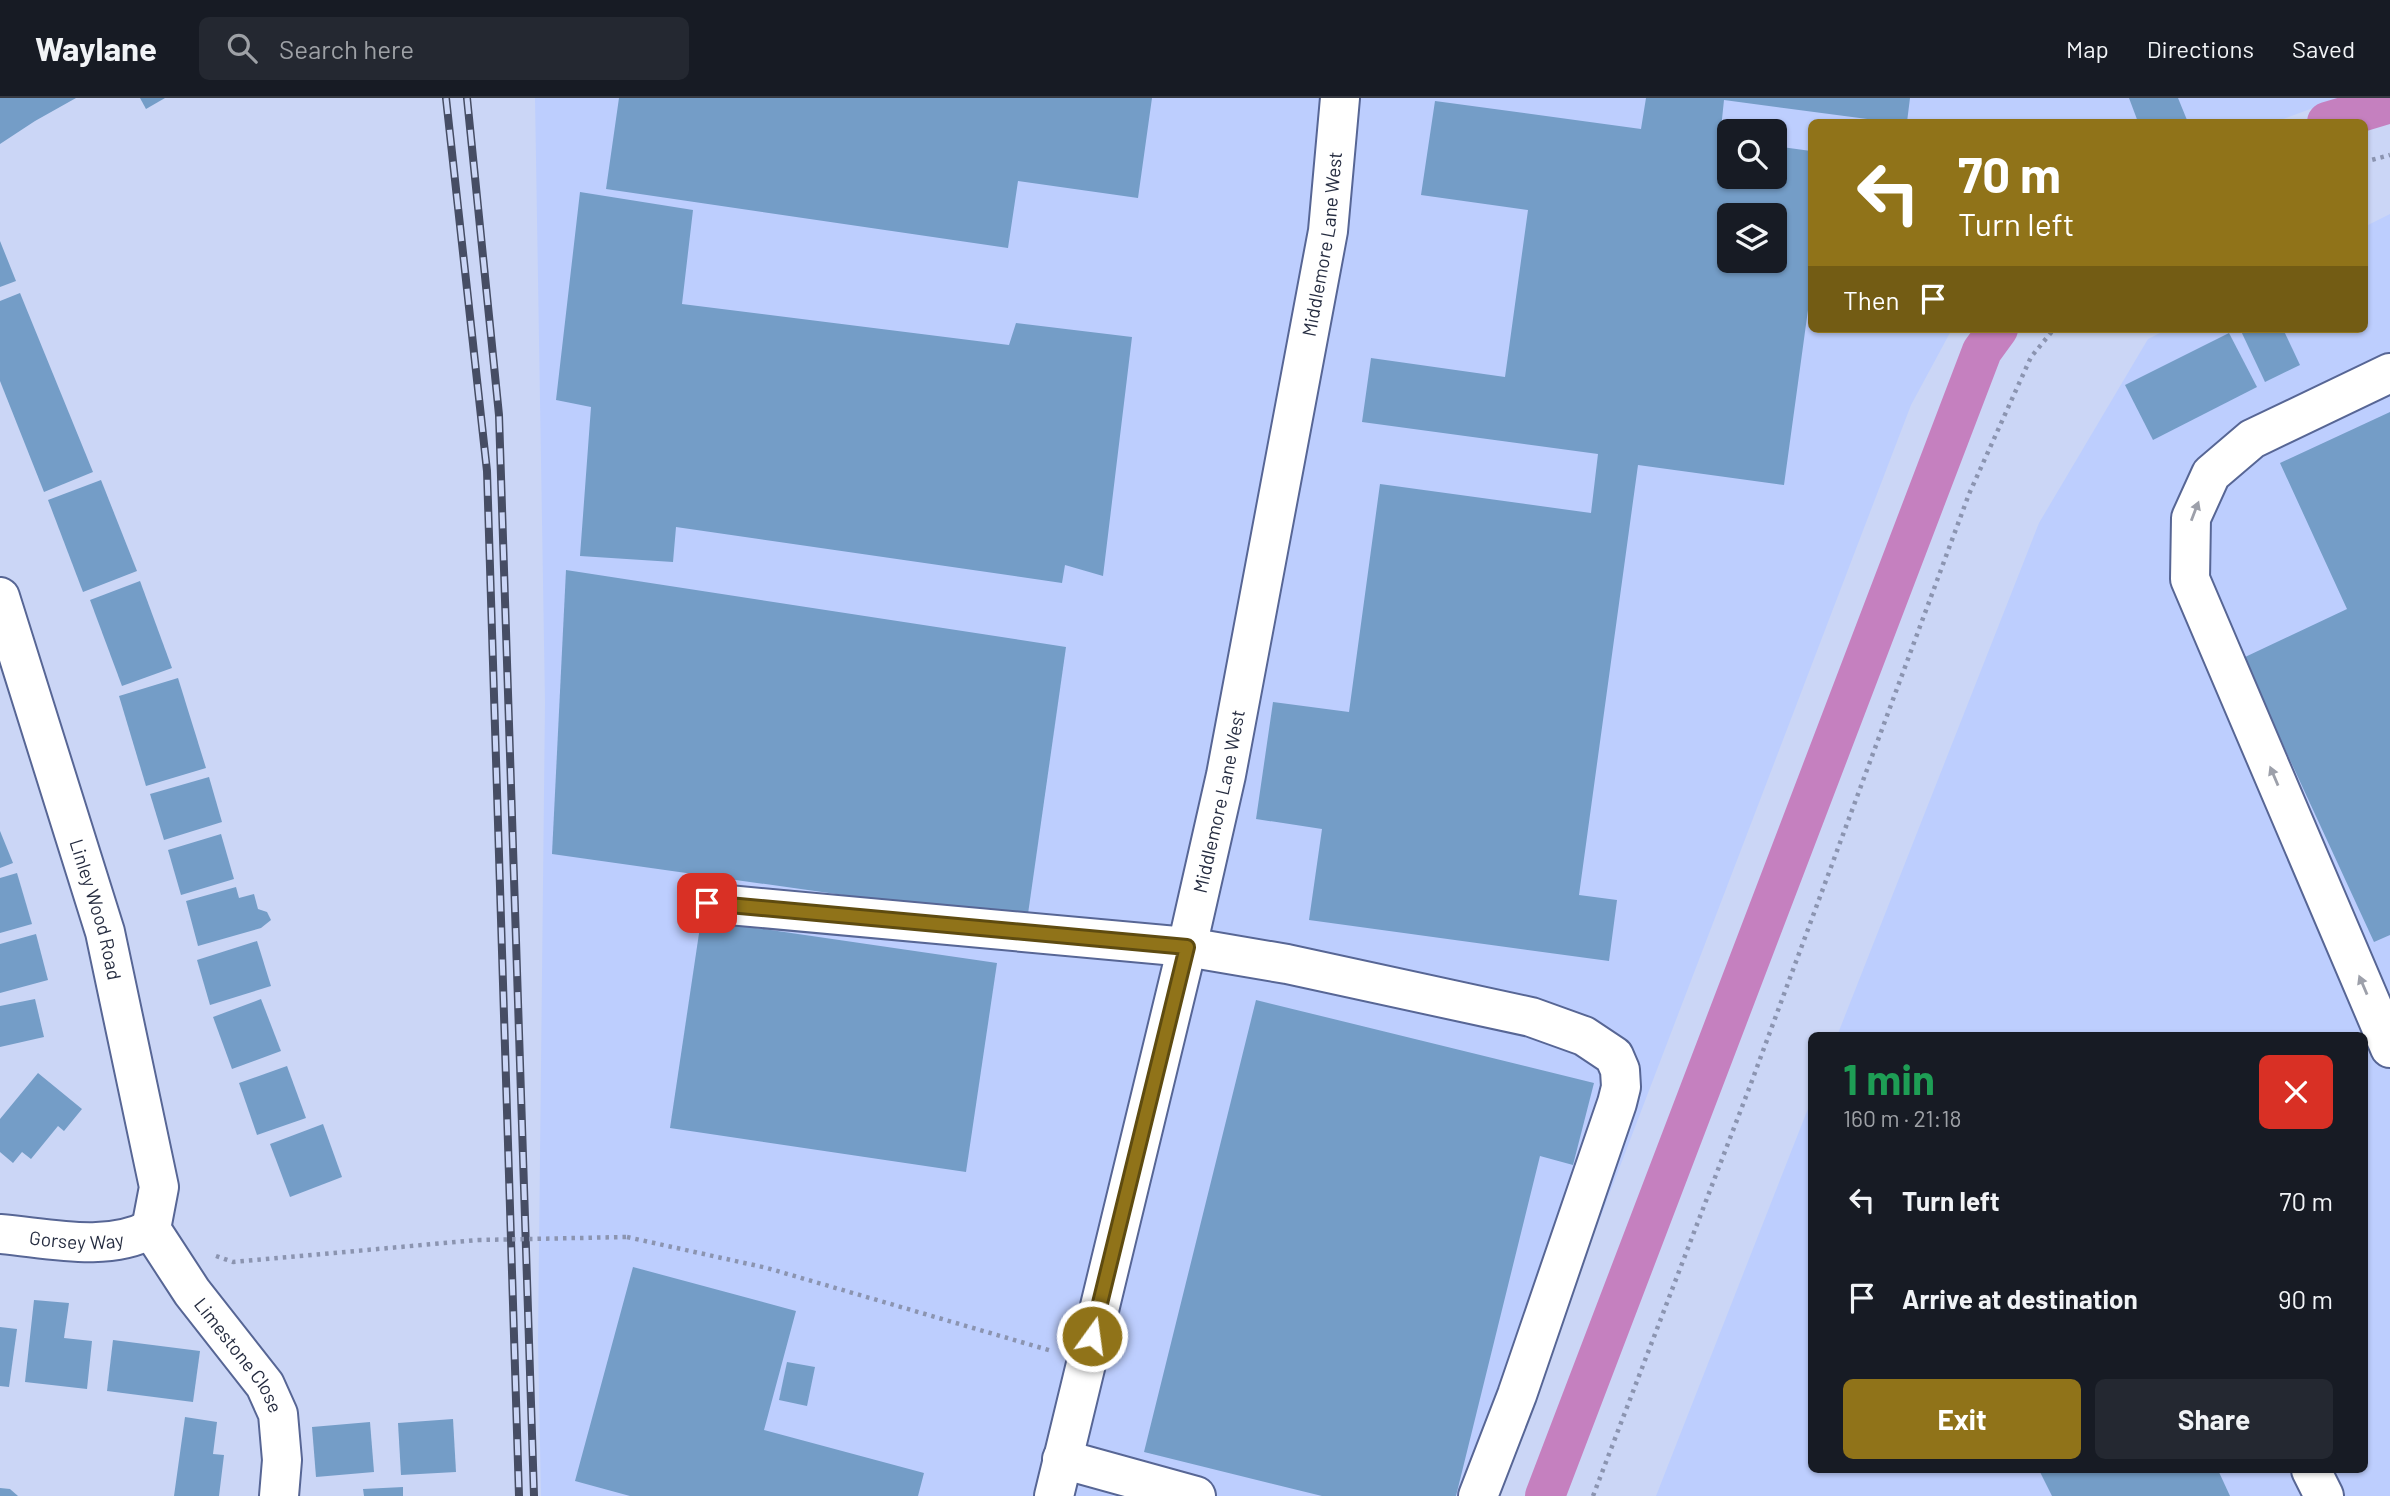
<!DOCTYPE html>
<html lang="en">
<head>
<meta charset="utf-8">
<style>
  :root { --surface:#171b24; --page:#242831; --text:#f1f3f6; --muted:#9ea1a6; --line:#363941; --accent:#907319 }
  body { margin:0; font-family:Barlow,sans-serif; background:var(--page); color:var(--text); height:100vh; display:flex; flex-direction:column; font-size:26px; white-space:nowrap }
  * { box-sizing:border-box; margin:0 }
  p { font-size:23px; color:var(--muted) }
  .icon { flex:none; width:38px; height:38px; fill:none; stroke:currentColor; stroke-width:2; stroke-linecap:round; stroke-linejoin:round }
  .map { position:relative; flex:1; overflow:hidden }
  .panel { position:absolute; left:1808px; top:934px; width:560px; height:441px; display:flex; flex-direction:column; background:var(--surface); border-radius:10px; box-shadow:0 2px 5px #0004 }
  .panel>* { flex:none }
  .guide { position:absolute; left:1808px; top:21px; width:560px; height:214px; border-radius:10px; box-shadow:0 2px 5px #0004; background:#907319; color:#fff; overflow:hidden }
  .tools { position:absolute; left:1717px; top:21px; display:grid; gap:14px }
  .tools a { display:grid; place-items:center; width:70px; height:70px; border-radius:10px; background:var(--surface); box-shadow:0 2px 5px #0004; font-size:35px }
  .pin { position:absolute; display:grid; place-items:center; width:60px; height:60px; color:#fff; margin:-30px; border-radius:14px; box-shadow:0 4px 10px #0006 }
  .me { position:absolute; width:77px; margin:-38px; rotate:14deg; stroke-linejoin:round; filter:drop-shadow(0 0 5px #0008) }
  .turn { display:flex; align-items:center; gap:24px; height:147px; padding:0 35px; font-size:32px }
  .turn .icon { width:91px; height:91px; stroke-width:2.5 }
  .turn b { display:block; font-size:49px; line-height:60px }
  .then { display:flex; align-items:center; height:66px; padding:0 35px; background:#0003; gap:14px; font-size:26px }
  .round { display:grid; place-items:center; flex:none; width:74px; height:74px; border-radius:10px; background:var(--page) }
  .head { display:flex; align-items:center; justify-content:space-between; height:119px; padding:0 35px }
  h1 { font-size:42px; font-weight:700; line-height:52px; color:#1e9e55 }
  .cta { display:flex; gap:14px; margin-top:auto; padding:14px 35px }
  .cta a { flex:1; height:80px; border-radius:10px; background:var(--accent); color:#fff; font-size:28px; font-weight:700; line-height:80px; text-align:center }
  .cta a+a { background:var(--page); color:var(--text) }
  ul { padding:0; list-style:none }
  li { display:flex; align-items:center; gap:21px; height:98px; padding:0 35px }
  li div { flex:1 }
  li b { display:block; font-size:26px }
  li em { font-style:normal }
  header { display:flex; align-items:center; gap:42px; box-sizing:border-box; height:98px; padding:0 35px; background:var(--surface); border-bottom:2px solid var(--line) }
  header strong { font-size:33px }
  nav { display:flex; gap:38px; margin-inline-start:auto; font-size:24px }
  .search { width:490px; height:63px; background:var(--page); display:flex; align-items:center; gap:18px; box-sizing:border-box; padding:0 24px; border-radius:10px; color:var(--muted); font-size:26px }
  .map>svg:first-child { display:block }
</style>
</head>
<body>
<header>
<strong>Waylane</strong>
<div class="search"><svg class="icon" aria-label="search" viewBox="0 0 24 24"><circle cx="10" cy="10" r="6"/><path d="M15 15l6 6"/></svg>Search here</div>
<nav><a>Map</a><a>Directions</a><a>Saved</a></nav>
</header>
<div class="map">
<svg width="2390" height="1398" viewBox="0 0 2390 1398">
  <rect width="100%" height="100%" fill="#cbd6f6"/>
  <!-- built -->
  <g fill="#bdcefe" fill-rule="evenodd">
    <path d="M 535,0 L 2340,0 L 2275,24 L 1811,24 L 1811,231 L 1952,231 L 1911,307 L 1494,1398 L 541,1398 L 538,1242 L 545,604 ZM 1729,33 L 1774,33 L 1774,79 L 1729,79 ZM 1729,117 L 1774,117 L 1774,163 L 1729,163 Z"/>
    <polygon points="2390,116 2390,1398 1656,1398 1811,1003 1811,1372 2364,1372 2364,938 1837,938 2039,425 2148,241 2168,231 2364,231 2364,129"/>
  </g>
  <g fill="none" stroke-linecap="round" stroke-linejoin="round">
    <!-- canal -->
    <g stroke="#c580bf" stroke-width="40">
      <polyline points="2327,24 2390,5"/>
      <polyline points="1545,1398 1982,253 1998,231"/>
    </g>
  </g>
  <!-- building -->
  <g fill="#749dc7" fill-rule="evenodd">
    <polygon points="0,0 76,0 35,23 0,46"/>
    <polygon points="140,0 165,0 146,11"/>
    <polygon points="619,0 1152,0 1138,100 1018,83 1008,150 606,91"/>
    <path d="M 1646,0 L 1910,0 L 1907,24 L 1890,24 L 1724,2 L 1720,40 L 1729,42 L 1729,79 L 1774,79 L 1774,48 L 1811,53 L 1811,190 L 1784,387 L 1638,367 L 1579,797 L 1617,802 L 1609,863 L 1309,822 L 1322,731 L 1256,721 L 1273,604 L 1349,614 L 1380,386 L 1591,415 L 1598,356 L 1362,324 L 1371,260 L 1505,279 L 1528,112 L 1421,97 L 1435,3 L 1641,31 ZM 1729,117 L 1774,117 L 1774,163 L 1729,163 Z"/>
    <polygon points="2129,0 2178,0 2187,22 2182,24 2138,24"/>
    <polygon points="580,94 693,112 682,206 1009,247 1016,225 1132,239 1103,478 1065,467 1062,485 676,429 673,464 580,458 591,309 556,302"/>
    <polygon points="0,143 16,183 0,189"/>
    <polygon points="20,195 93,374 44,394 0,283 0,203"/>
    <polygon points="2240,231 2283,231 2300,267 2265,284"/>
    <polygon points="2229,235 2257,289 2153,342 2125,287"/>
    <polygon points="2390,314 2390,837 2374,844 2243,560 2347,511 2280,365"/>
    <polygon points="101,382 137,473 83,494 48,402"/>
    <polygon points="566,472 1066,549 1027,823 552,756"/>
    <polygon points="140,483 172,570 122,588 90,502"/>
    <polygon points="178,580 206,670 146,688 119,598"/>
    <polygon points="209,679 222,724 164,742 150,696"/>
    <polygon points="0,733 13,765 0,770"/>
    <polygon points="221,736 234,781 181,797 168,752"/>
    <polygon points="17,775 32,826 0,835 0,780"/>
    <polygon points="236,789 239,800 254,796 258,811 267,814 271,822 261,830 198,848 186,803"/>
    <polygon points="701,822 997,865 966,1074 670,1030"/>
    <polygon points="36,836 48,882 0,895 0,846"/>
    <polygon points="257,843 271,888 210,907 197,862"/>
    <polygon points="35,901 44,939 0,949 0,908"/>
    <polygon points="261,901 281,953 232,971 213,919"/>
    <polygon points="1256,902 1594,985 1573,1067 1540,1058 1456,1398 1322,1398 1144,1354"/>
    <polygon points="287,968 306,1020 257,1037 239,985"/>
    <polygon points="38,975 82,1011 64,1033 58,1028 31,1061 22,1054 13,1065 0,1054 0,1021"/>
    <polygon points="323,1026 342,1079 290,1099 270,1046"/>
    <polygon points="633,1169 796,1213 764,1332 924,1375 918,1398 630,1398 575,1383"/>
    <polygon points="34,1202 69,1205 64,1240 92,1243 87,1291 25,1284"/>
    <polygon points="0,1229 17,1231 9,1289 0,1288"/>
    <polygon points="113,1242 200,1253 193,1304 107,1293"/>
    <polygon points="787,1264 815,1269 807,1308 779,1302"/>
    <polygon points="185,1319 217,1324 213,1356 224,1357 219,1398 174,1398"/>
    <polygon points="453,1321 456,1374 401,1377 398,1325"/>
    <polygon points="370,1324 374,1374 316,1379 312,1329"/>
    <polygon points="2039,1372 2218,1372 2230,1398 2052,1398"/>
    <polygon points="403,1389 403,1398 364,1398 363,1391"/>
    <polygon points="0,1390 10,1391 18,1398 0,1398"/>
  </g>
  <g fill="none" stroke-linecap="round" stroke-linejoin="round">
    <!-- minor casing -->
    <g stroke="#576695" stroke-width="42">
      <g id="minor">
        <polyline points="2390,275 2252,341 2211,376 2191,420 2190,481 2390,950"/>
        <path id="s1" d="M 0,499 L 105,834 L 159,1089 L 151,1131"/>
        <polyline points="707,805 1187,849 1287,866 1531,919 1584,938 1614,958 1620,972 1621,989 1617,1005 1517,1297 1478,1398"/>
        <path id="s2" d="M 151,1131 L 192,1194 L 265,1287 L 278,1316 L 282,1362 L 279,1398"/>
        <path id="s3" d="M 0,1136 C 48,1140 106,1155 151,1131"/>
        <polyline points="1062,1361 1196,1398"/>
        <polyline points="2311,1372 2324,1398"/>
        <path id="s4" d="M 1054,1398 L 1187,849 L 1226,677 L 1328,133 L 1340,0"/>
      </g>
    </g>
    <!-- path -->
    <g stroke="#8b94b0" stroke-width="4.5" stroke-dasharray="3.5 5" stroke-linecap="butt">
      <polyline points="2364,64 2390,57"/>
      <polyline points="627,1139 767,1170 1052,1253"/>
      <polyline points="216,1158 233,1164 478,1142"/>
      <polyline points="1593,1398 1750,988 1969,396 2031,259 2054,231"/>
    </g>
    <!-- minor -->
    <use href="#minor" stroke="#fff" stroke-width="38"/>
    <!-- rail casing -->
    <g stroke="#464d64" stroke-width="8">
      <g id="rail">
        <polyline points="446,0 487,373 519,1398"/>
        <polyline points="467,0 499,317 534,1398"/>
      </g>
    </g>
    <!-- rail -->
    <use href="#rail" stroke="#cbd6f6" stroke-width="5" stroke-dasharray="16" stroke-linecap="butt"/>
    <!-- path-bridge -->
    <polyline stroke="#8b94b0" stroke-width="4.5" stroke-dasharray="3.5 5" stroke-linecap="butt" points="478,1142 627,1139"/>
  </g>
  <!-- one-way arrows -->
  <defs><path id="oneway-solid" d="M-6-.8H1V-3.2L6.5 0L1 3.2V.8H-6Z" transform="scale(1.75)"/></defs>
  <g fill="#9da0aa">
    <use href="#oneway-solid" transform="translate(2195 413) rotate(-69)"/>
    <use href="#oneway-solid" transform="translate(2274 678) rotate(-113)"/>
    <use href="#oneway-solid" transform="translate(2363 887) rotate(-113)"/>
  </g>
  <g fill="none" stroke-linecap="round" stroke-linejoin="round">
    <!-- route casing -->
    <g stroke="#5e4b10" stroke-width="18">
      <polyline id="route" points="707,805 1187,849 1092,1238"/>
    </g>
    <!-- route -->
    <use href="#route" stroke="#907319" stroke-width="12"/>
  </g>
  <g text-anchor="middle" stroke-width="7" stroke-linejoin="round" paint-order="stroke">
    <!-- street labels -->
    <g font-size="19" fill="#262d41" stroke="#cbd6f6">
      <text dy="7" stroke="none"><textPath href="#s4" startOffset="1281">Middlemore Lane West</textPath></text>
      <text dy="7" stroke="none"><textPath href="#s4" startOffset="714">Middlemore Lane West</textPath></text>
      <text dy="7" stroke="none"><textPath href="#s1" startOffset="327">Linley Wood Road</textPath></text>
      <text dy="7" stroke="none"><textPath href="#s3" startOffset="77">Gorsey Way</textPath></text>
      <text dy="7" stroke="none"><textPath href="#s2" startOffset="154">Limestone Close</textPath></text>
    </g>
  </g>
</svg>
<div class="tools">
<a><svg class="icon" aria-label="search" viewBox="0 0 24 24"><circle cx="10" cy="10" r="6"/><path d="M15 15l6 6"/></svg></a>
<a><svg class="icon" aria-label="layers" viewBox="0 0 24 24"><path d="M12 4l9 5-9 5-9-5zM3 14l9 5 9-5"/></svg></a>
</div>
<div class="pin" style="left:707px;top:805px;background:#d93025"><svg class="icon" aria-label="arrive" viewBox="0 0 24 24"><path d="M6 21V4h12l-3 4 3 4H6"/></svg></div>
<svg class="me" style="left:1092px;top:1238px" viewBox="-20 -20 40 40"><circle r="17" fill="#907319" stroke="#fff" stroke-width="3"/><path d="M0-11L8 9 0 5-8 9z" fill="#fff"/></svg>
<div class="guide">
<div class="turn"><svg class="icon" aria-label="left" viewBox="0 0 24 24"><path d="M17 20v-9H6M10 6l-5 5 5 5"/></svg><div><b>70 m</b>Turn left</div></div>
<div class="then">Then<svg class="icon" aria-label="arrive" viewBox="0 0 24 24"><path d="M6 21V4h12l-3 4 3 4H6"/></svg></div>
</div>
<section class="panel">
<div class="head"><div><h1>1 min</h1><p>160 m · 21:18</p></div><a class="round" style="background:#d93025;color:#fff"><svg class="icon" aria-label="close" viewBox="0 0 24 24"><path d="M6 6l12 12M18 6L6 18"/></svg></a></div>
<ul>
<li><svg class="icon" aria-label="left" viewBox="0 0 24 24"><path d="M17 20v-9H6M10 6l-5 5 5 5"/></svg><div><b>Turn left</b></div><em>70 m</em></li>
<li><svg class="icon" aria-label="arrive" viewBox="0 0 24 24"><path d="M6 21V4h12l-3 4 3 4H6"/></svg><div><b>Arrive at destination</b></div><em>90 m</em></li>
</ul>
<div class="cta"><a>Exit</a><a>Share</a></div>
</section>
</div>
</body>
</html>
